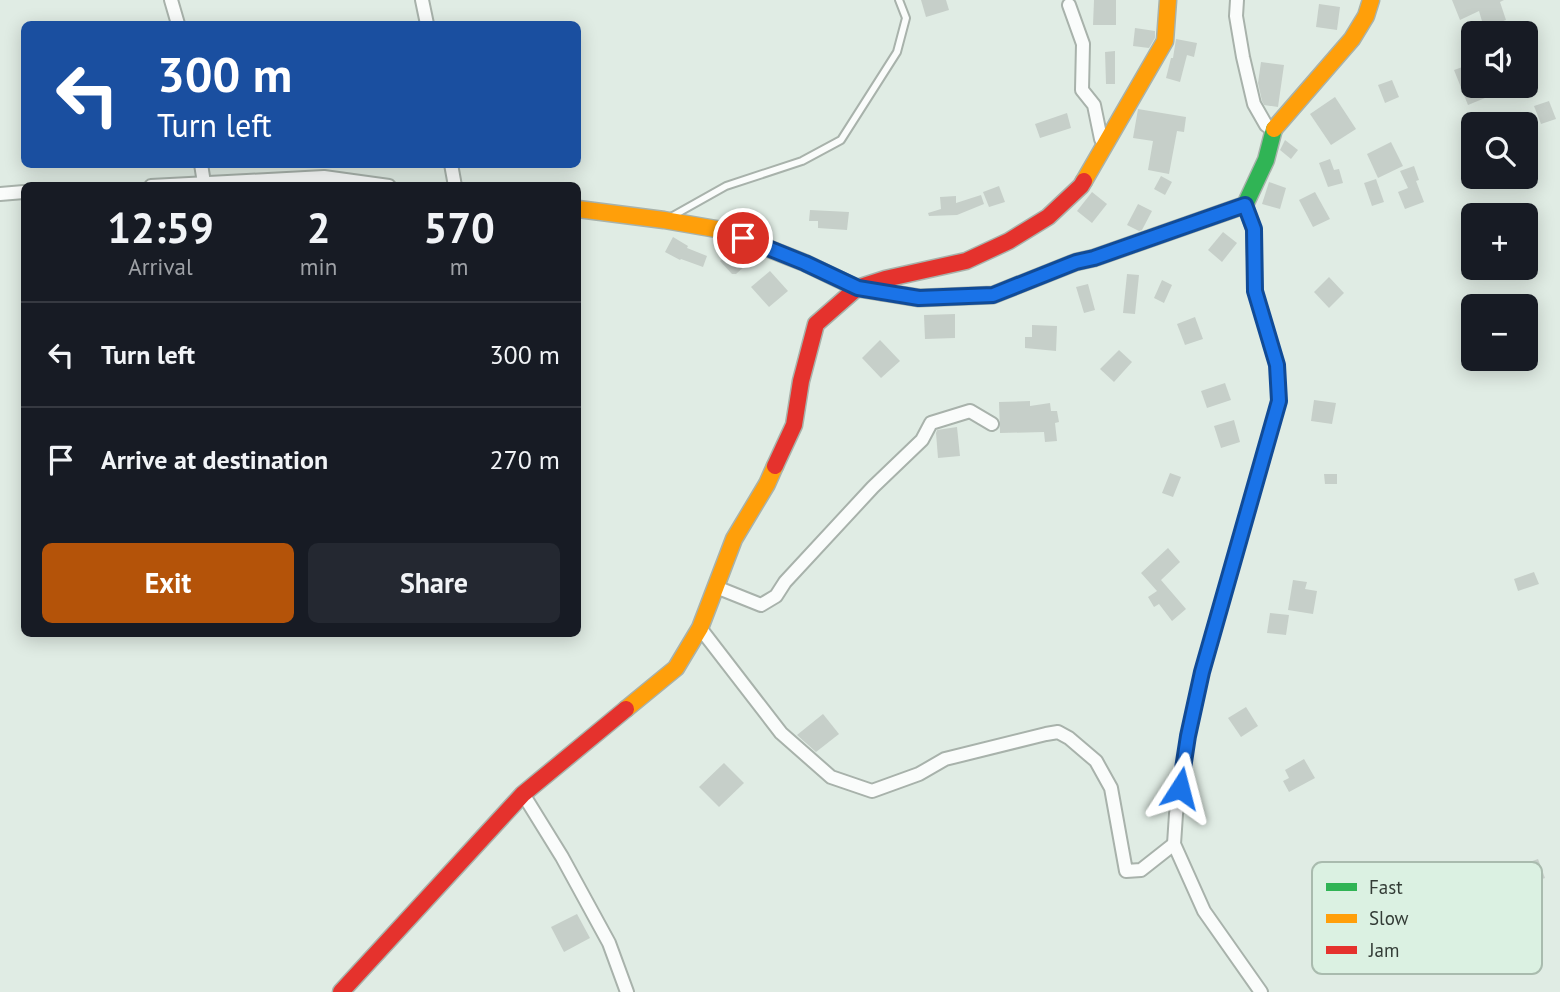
<!DOCTYPE html>
<html lang="en">
<head>
<meta charset="utf-8">
<style>
  :root { --surface:#171b24; --page:#242831; --text:#f1f3f6; --muted:#9ea1a6; --line:#363941; --accent:#b45309 }
  body { margin:0; font-family:"PT Sans",sans-serif; background:var(--page); color:var(--text); height:100vh; display:flex; flex-direction:column; font-size:26px; white-space:nowrap }
  * { box-sizing:border-box; margin:0 }
  p { font-size:23px; color:var(--muted) }
  .icon { flex:none; width:38px; height:38px; fill:none; stroke:currentColor; stroke-width:2; stroke-linecap:round; stroke-linejoin:round }
  .map { position:relative; flex:1; overflow:hidden }
  .side { position:absolute; left:21px; top:182px; width:560px; height:455px; display:flex; flex-direction:column; background:var(--surface); border-radius:10px; box-shadow:0 4px 18px #0003 }
  .side>* { flex:none }
  .banner { position:absolute; left:21px; top:21px; width:560px; height:147px; border-radius:10px; box-shadow:0 4px 18px #0003; background:#1a4fa0; color:#fff; overflow:hidden }
  .buttons { position:absolute; left:1461px; top:21px; display:grid; gap:14px }
  .buttons a { display:grid; place-items:center; width:77px; height:77px; border-radius:10px; background:var(--surface); box-shadow:0 4px 18px #0003; font-size:35px }
  .pin { position:absolute; display:grid; place-items:center; width:60px; height:60px; color:#fff; margin:-30px; border:4px solid #fff; border-radius:50%; box-shadow:0 2px 7px #0007 }
  .me { position:absolute; width:77px; margin:-38px; rotate:9deg; stroke-linejoin:round; filter:drop-shadow(0 0 5px #0008) }
  .turn { display:flex; align-items:center; gap:24px; height:147px; padding:0 21px; font-size:32px }
  .turn .icon { width:91px; height:91px; stroke-width:2.5 }
  .turn b { display:block; font-size:49px; line-height:60px }
  .eta { display:flex; justify-content:space-evenly; align-items:center; height:119px; text-align:center }
  .eta b { font-size:42px; font-weight:800; line-height:49px }
  .cta { display:flex; gap:14px; margin-top:auto; padding:14px 21px }
  .cta a { flex:1; height:80px; border-radius:10px; background:var(--accent); color:#fff; font-size:28px; font-weight:800; line-height:80px; text-align:center }
  .cta a+a { background:var(--page); color:var(--text) }
  ul { padding:0; list-style:none }
  li { display:flex; align-items:center; gap:21px; height:105px; padding:0 21px; border-top:2px solid var(--line) }
  li div { flex:1 }
  li b { display:block; font-size:26px }
  li em { font-style:normal }
  .map>svg:first-child { display:block }
</style>
</head>
<body>
<div class="map">
<svg width="1560" height="992" viewBox="0 0 1560 992">
  <rect width="100%" height="100%" fill="#e0ece4"/>
  <!-- building -->
  <g fill="#c6cfc9">
    <polygon points="921,0 946,0 949,10 926,17"/>
    <polygon points="1094,0 1116,0 1116,25 1093,25"/>
    <polygon points="1452,0 1504,0 1500,2 1506,20 1484,28 1479,11 1460,20"/>
    <polygon points="1319,4 1340,7 1337,30 1316,27"/>
    <polygon points="1135,28 1155,31 1155,38 1149,48 1133,46"/>
    <polygon points="1176,39 1197,43 1194,57 1187,55 1180,82 1166,78 1171,58 1173,58"/>
    <polygon points="1115,51 1115,84 1106,84 1105,52"/>
    <polygon points="1261,62 1284,65 1278,107 1264,105 1262,101 1258,83"/>
    <polygon points="1474,63 1474,86 1514,86 1468,105 1454,70"/>
    <polygon points="1392,80 1399,97 1385,103 1378,85"/>
    <polygon points="1335,97 1356,129 1331,145 1310,114"/>
    <polygon points="1549,101 1556,119 1541,124 1534,106"/>
    <polygon points="1138,109 1186,117 1184,132 1177,131 1169,174 1148,170 1153,141 1133,138"/>
    <polygon points="1067,113 1071,128 1040,138 1035,124"/>
    <polygon points="1285,140 1298,150 1291,159 1280,150"/>
    <polygon points="1391,142 1403,166 1378,178 1367,154"/>
    <polygon points="1330,159 1334,170 1339,169 1343,183 1328,187 1319,163"/>
    <polygon points="1414,166 1419,180 1416,181 1424,202 1405,209 1398,192 1408,188 1400,171"/>
    <polygon points="1161,176 1172,182 1165,195 1154,189"/>
    <polygon points="1376,179 1384,202 1372,206 1364,183"/>
    <polygon points="1269,182 1286,188 1280,209 1262,204"/>
    <polygon points="999,186 1005,202 989,207 983,192"/>
    <polygon points="1092,192 1107,204 1092,223 1077,211"/>
    <polygon points="1315,192 1330,219 1313,227 1299,200"/>
    <polygon points="981,195 984,204 957,215 929,216 928,213 941,209 940,197 956,196 956,203"/>
    <polygon points="1138,204 1152,211 1142,230 1139,231 1127,225"/>
    <polygon points="810,210 849,212 847,230 818,228 818,221 809,221"/>
    <polygon points="1223,232 1237,243 1222,262 1208,250"/>
    <polygon points="673,237 688,246 687,248 707,256 703,267 681,259 680,260 665,252"/>
    <polygon points="732,250 746,265 736,274 732,274 720,261"/>
    <polygon points="770,271 788,291 769,307 751,287"/>
    <polygon points="1127,274 1139,275 1135,314 1123,313"/>
    <polygon points="1329,277 1344,293 1329,308 1314,292"/>
    <polygon points="1162,280 1172,285 1164,303 1154,298"/>
    <polygon points="1088,284 1095,310 1084,313 1076,287"/>
    <polygon points="955,314 955,338 925,339 924,315"/>
    <polygon points="1195,317 1203,339 1185,345 1177,324"/>
    <polygon points="1032,325 1057,326 1056,351 1025,348 1025,337 1032,337"/>
    <polygon points="880,340 900,361 881,378 862,358"/>
    <polygon points="1119,350 1132,362 1114,382 1100,369"/>
    <polygon points="1225,383 1231,400 1207,408 1201,391"/>
    <polygon points="1314,400 1336,403 1332,424 1311,421"/>
    <polygon points="1030,401 1030,406 1050,403 1051,411 1057,411 1059,422 1055,423 1057,441 1045,442 1044,432 1000,433 999,402"/>
    <polygon points="1234,420 1240,442 1221,448 1214,426"/>
    <polygon points="957,427 960,456 938,458 936,433 937,430"/>
    <polygon points="1170,473 1181,477 1173,497 1162,493"/>
    <polygon points="1324,474 1337,474 1337,484 1325,484"/>
    <polygon points="1168,548 1180,562 1161,580 1186,609 1172,621 1159,604 1154,607 1148,597 1157,591 1141,573"/>
    <polygon points="1534,572 1539,584 1518,591 1514,579"/>
    <polygon points="1293,580 1307,582 1305,589 1317,591 1313,614 1288,610"/>
    <polygon points="1270,613 1289,615 1286,635 1267,633"/>
    <polygon points="1246,707 1258,726 1241,737 1228,718"/>
    <polygon points="823,714 839,734 816,752 797,735"/>
    <polygon points="1304,759 1315,778 1289,792 1283,781 1289,778 1285,770"/>
    <polygon points="724,763 744,783 719,807 699,787"/>
    <polygon points="1538,859 1545,878 1528,884 1521,865"/>
    <polygon points="577,914 590,938 564,952 551,927"/>
  </g>
  <g fill="none" stroke-linecap="round" stroke-linejoin="round">
    <!-- lane casing -->
    <g stroke="#a8b2ab" stroke-width="10">
      <polyline id="lane" points="669,218 726,186 802,161 841,140 897,52 906,18 899,0"/>
    </g>
    <!-- street casing -->
    <g stroke="#a8b2ab" stroke-width="16">
      <g id="street">
        <polyline points="171,0 178,24"/>
        <polyline points="422,0 427,24"/>
        <polyline points="1237,0 1236,16 1243,57 1254,104 1266,125 1273,130"/>
        <polyline points="1069,5 1083,44 1082,90 1094,105 1101,139 1105,145"/>
        <polyline points="201,164 204,183"/>
        <polyline points="451,164 455,186"/>
        <polyline points="151,186 324,177 389,186"/>
        <polyline points="0,194 24,192"/>
        <polyline points="1245,205 1253,229 1255,291 1277,365 1279,402 1202,672 1188,736 1176,814 1174,844 1204,911 1261,992"/>
        <polyline points="716,587 761,605 776,596 785,582 873,487 922,440 931,423 970,411 992,424"/>
        <polyline points="700,628 781,733 831,777 872,791 919,774 945,759 1046,734 1058,732 1069,738 1096,761 1111,788 1126,871 1141,870 1174,844"/>
        <polyline points="523,794 562,857 609,943 627,992"/>
      </g>
    </g>
    <!-- fast casing -->
    <g stroke="#a8b2ab" stroke-width="19">
      <polyline id="fast" points="882,292 919,298 993,295 1076,262 1094,258 1245,205 1266,160 1274,129"/>
    </g>
    <!-- slow casing -->
    <g stroke="#a8b2ab" stroke-width="19">
      <g id="slow">
        <polyline points="1274,129 1352,39 1366,16 1371,0"/>
        <polyline points="1084,181 1165,41 1168,0"/>
        <polyline points="578,209 664,220 722,230 805,263 857,288 882,292"/>
        <polyline points="626,709 676,668 700,628 734,539 767,484 775,466"/>
      </g>
    </g>
    <!-- jam casing -->
    <g stroke="#a8b2ab" stroke-width="19">
      <g id="jam">
        <polyline points="775,466 794,425 801,381 816,324 857,288 885,279 966,261 1009,241 1048,217 1081,186 1084,181"/>
        <polyline points="341,992 523,794 626,709"/>
      </g>
    </g>
    <!-- lane -->
    <use href="#lane" stroke="#fafcfb" stroke-width="6"/>
    <!-- street -->
    <use href="#street" stroke="#fafcfb" stroke-width="12"/>
    <!-- fast -->
    <use href="#fast" stroke="#30b455" stroke-width="16"/>
    <!-- slow -->
    <use href="#slow" stroke="#ff9f0a" stroke-width="16"/>
    <!-- jam -->
    <use href="#jam" stroke="#e5322d" stroke-width="16"/>
  </g>
  <g fill="none" stroke-linecap="round" stroke-linejoin="round">
    <!-- route casing -->
    <g stroke="#114b97" stroke-width="18">
      <polyline id="route" points="743,238 805,263 858,288 919,298 993,295 1076,262 1094,258 1245,205 1254,229 1255,291 1277,365 1279,401 1202,672 1188,736 1180,788"/>
    </g>
    <!-- route -->
    <use href="#route" stroke="#1a73e8" stroke-width="12"/>
  </g>
  <!-- legend -->
  <rect x="1312" y="862" width="230" height="112" rx="10" fill="#dbf1e2" stroke="#a9bbae" stroke-width="2"/>
  <rect x="1326" y="883" width="31" height="8" fill="#30b455"/>
  <rect x="1326" y="914" width="31" height="9" fill="#ff9f0a"/>
  <rect x="1326" y="946" width="31" height="8" fill="#e5322d"/>
  <g font-size="19" fill="#333c36">
    <text x="1369" y="894">Fast</text>
    <text x="1369" y="925">Slow</text>
    <text x="1369" y="957">Jam</text>
  </g>
</svg>
<div class="buttons">
<a><svg class="icon" aria-label="sound" viewBox="0 0 24 24"><path d="M4 9h4l5-4v14l-5-4H4zM17 9q2 3 0 6"/></svg></a>
<a><svg class="icon" aria-label="search" viewBox="0 0 24 24"><circle cx="10" cy="10" r="6"/><path d="M15 15l6 6"/></svg></a>
<a>+</a>
<a>−</a>
</div>
<div class="pin" style="left:743px;top:238px;background:#d93025"><svg class="icon" aria-label="arrive" viewBox="0 0 24 24"><path d="M6 21V4h12l-3 4 3 4H6"/></svg></div>
<svg class="me" style="left:1180px;top:788px" viewBox="-20 -20 40 40"><path d="M0-17L14 15 0 8-14 15z" fill="#1a73e8" stroke="#fff" stroke-width="4"/></svg>
<div class="banner">
<div class="turn"><svg class="icon" aria-label="left" viewBox="0 0 24 24"><path d="M17 20v-9H6M10 6l-5 5 5 5"/></svg><div><b>300 m</b>Turn left</div></div>
</div>
<section class="side">
<div class="eta">
<div><b>12:59</b><p>Arrival</p></div>
<div><b>2</b><p>min</p></div>
<div><b>570</b><p>m</p></div>
</div>
<ul>
<li><svg class="icon" aria-label="left" viewBox="0 0 24 24"><path d="M17 20v-9H6M10 6l-5 5 5 5"/></svg><div><b>Turn left</b></div><em>300 m</em></li>
<li><svg class="icon" aria-label="arrive" viewBox="0 0 24 24"><path d="M6 21V4h12l-3 4 3 4H6"/></svg><div><b>Arrive at destination</b></div><em>270 m</em></li>
</ul>
<div class="cta"><a>Exit</a><a>Share</a></div>
</section>
</div>
</body>
</html>
